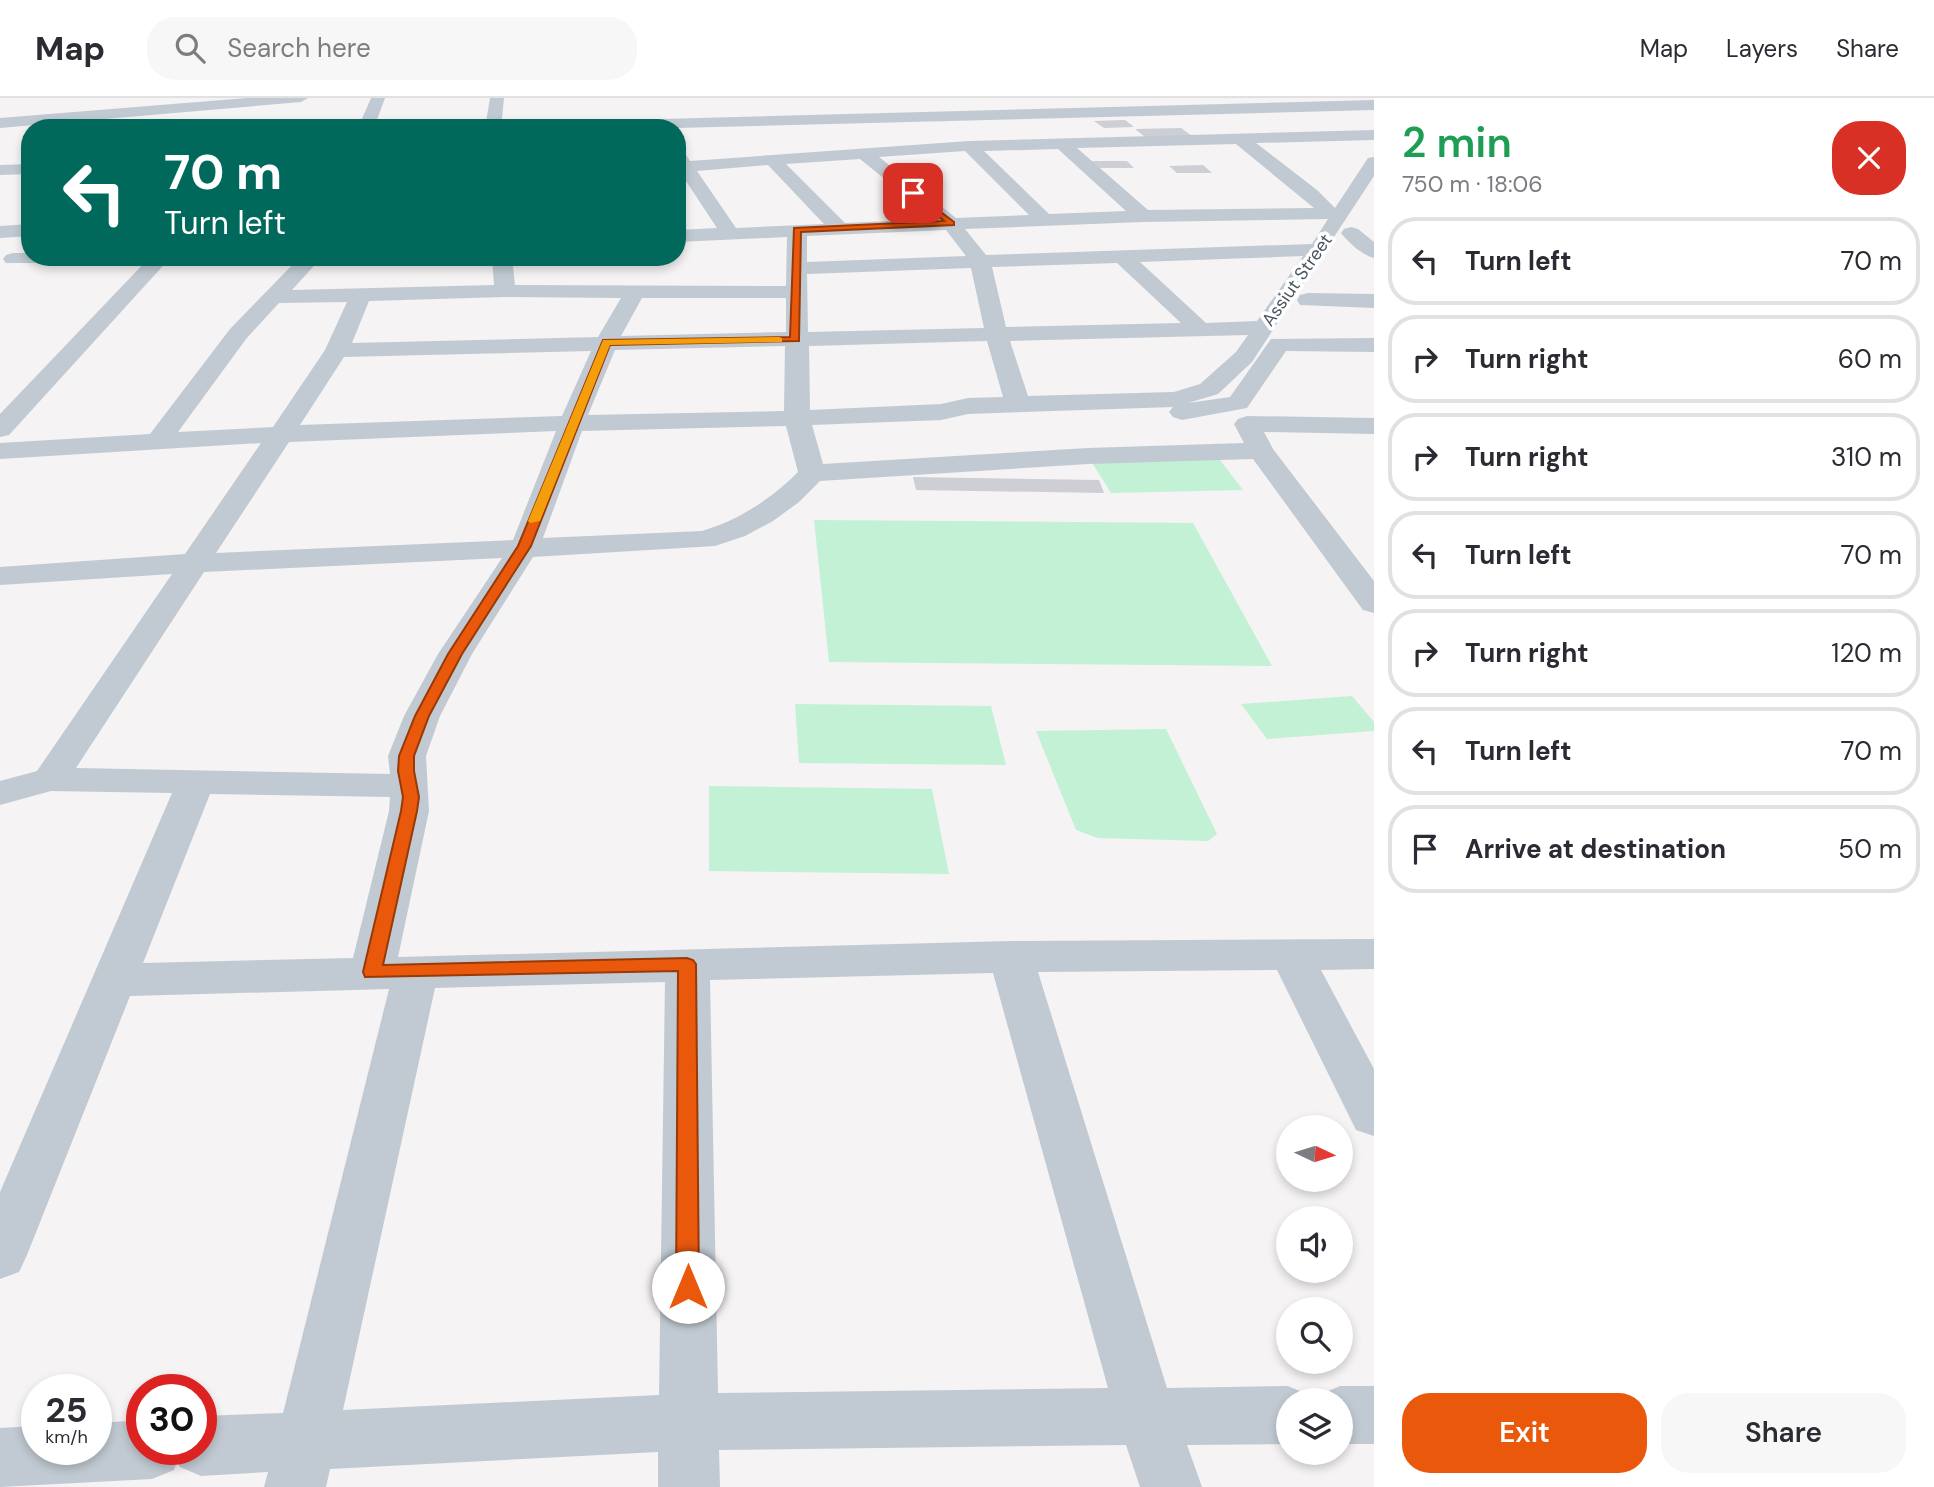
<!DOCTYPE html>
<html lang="en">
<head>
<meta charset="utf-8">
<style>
  :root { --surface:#fff; --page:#f7f7f7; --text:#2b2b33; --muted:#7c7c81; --line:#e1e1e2; --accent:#ea580c }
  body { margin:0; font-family:"DM Sans",sans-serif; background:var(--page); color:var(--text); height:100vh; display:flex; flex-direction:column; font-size:26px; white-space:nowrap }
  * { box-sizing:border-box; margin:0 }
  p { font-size:23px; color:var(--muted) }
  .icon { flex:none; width:38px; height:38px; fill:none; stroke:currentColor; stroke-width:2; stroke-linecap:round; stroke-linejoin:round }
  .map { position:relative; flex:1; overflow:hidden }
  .details { display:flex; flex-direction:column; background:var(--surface); width:560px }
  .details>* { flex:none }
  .top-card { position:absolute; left:21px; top:21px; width:665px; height:147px; border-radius:28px; box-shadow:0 4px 10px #0003; background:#00695c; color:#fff; overflow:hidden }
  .needle { width:46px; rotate:94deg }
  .buttons { position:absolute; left:1276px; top:1017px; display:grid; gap:14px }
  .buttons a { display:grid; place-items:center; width:77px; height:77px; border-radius:50%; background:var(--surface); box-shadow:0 4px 10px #0003; font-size:35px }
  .speed { position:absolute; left:21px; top:1276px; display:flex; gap:14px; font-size:35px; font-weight:700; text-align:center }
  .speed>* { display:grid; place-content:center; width:91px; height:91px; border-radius:50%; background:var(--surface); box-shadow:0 4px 10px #0003; line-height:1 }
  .speed small { font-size:18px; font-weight:400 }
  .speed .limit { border:10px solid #d22; background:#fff; color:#111 }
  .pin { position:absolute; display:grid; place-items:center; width:60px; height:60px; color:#fff; margin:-30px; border-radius:14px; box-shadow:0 4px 10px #0006 }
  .me { position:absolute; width:77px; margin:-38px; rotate:0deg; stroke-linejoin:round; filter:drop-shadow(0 0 5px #0008) }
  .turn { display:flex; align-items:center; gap:24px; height:147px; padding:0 28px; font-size:32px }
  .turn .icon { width:91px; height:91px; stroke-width:2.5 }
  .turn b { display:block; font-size:49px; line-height:60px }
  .round { display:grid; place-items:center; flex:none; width:74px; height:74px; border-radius:28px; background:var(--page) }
  .headline { display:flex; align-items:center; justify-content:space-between; height:119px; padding:0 28px }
  h1 { font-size:42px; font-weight:600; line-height:52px; color:#1e9e55 }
  .primary-button { display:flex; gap:14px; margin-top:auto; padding:14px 28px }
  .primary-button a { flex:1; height:80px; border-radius:28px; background:var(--accent); color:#fff; font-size:28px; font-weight:600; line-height:80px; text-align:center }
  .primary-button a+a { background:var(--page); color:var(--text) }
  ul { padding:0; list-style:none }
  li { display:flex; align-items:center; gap:21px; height:88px; margin:0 14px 10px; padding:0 14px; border:4px solid var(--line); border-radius:28px }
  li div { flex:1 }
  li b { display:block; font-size:26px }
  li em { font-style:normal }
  header { display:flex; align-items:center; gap:42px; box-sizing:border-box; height:98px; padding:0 35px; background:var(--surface); border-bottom:2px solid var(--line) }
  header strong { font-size:33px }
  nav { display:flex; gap:38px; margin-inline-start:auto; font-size:24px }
  .search { width:490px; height:63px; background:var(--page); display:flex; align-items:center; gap:18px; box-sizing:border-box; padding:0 24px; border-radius:28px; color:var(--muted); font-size:26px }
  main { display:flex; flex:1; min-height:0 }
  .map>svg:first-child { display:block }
</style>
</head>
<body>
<header>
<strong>Map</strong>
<div class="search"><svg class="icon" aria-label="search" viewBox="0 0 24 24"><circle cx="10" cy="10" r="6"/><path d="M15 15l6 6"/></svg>Search here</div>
<nav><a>Map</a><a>Layers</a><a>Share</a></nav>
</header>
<main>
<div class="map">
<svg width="1374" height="1389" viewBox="0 0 1374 1389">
  <rect width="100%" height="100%" fill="#f5f3f3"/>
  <!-- green -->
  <g fill="#c3f1d5">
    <polygon points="1217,358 1243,392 1111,395 1089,360"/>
    <polygon points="814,422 1193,425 1272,568 829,564"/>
    <polygon points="1352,598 1374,624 1374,633 1267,641 1241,606"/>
    <polygon points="795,606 991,608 1006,667 799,665"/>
    <polygon points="1166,631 1217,736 1208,743 1098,740 1076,732 1036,633"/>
    <polygon points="709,688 932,691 949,776 709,773"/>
  </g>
  <!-- building -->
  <g fill="#cdcfd5">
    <polygon points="1125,22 1134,29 1104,30 1094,23"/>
    <polygon points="1181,30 1192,38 1145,39 1135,31"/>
    <polygon points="1086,63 1127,63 1134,70 1093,70"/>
    <polygon points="1203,67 1212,75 1177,75 1169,68"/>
    <polygon points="913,379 1099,382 1104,395 916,392"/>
  </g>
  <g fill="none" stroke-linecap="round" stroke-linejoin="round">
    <!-- minor -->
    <g fill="#c1cad2" fill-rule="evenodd">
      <polygon points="247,0 308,0 301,4 0,30 0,20"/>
      <polygon points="371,0 385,0 374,30 358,30"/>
      <polygon points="490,0 504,0 501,30 485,30"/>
      <polygon points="1374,2 1374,12 677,30 503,30 511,25"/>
      <path d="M 1374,32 L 1374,42 L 1256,45 L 1317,92 L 1335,110 L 1368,60 L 1374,59 L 1374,78 L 1252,264 L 1218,296 L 1188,305 L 1230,299 L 1271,241 L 1374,240 L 1374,254 L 1286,253 L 1247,310 L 1182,322 L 1173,319 L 1169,314 L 1173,309 L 968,316 L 941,322 L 812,327 L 823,366 L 1088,350 L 1244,345 L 1234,326 L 1238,321 L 1247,318 L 1374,320 L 1374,336 L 1264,334 L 1273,351 L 1374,483 L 1374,515 L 1363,512 L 1253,361 L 1088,366 L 820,383 L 799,404 L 773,423 L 745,438 L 715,448 L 533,459 L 472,556 L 440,618 L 426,658 L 429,713 L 398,859 L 1011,843 L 1374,841 L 1374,871 L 1321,872 L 1374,971 L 1374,1038 L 1356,1032 L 1277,872 L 1038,874 L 1167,1290 L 1288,1288 L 1309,1297 L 1311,1302 L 1288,1302 L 1288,1346 L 1187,1347 L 1202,1389 L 1140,1389 L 1126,1347 L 719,1352 L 720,1389 L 658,1389 L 658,1354 L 330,1371 L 326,1389 L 264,1389 L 268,1374 L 201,1378 L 180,1369 L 177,1363 L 174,1372 L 152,1381 L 0,1389 L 0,1330 L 37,1328 L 37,1351 L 96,1351 L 96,1325 L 142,1322 L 142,1351 L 201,1351 L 201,1318 L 283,1315 L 389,891 L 130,898 L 27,1157 L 19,1174 L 0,1181 L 0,1094 L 172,695 L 51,693 L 0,707 L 0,683 L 37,673 L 172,476 L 0,487 L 0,469 L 185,456 L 261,345 L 0,361 L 0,345 L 150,336 L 230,231 L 300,159 L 322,159 L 292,192 L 494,187 L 492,159 L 512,159 L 515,187 L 786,188 L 787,139 L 677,144 L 677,132 L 717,130 L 680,74 L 677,74 L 677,51 L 683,52 L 690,63 L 969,43 ZM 1236,46 L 1314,110 L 1148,112 L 1077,50 ZM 1058,51 L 1126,113 L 1049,116 L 984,53 ZM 965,53 L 1029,117 L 956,120 L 879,59 ZM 860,61 L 934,121 L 845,125 L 786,66 ZM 768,67 L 824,126 L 736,130 L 697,73 ZM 1328,121 L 1312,146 L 986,157 L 965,131 L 1143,124 ZM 946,132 L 966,158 L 807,164 L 807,138 ZM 1303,158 L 1257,223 L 1206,225 L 1140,164 ZM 1117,165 L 1181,225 L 1006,229 L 992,169 ZM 971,170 L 984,230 L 808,234 L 807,176 ZM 505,199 L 621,200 L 598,239 L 352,245 L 369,203 ZM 642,200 L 786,200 L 786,234 L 621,238 ZM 347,204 L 325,252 L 273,329 L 178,334 L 246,241 L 279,205 ZM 1248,237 L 1236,254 L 1200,286 L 1174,294 L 1028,298 L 1010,243 ZM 987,243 L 1003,299 L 968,300 L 941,306 L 810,312 L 809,248 ZM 785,248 L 784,313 L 588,317 L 615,252 ZM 591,253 L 562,318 L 300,327 L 344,259 ZM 786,328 L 798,374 C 771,401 739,422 702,433 L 543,440 L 582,333 ZM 556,333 L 513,442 L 216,455 L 289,344 ZM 502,460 L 438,556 L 404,618 L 388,658 L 390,676 L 76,670 L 204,474 ZM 210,696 L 390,699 L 389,713 L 353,860 L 143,865 ZM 993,875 L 1108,1290 L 718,1295 L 710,882 ZM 665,884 L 659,1297 L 343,1312 L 435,890 Z"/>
      <polygon points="30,66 30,76 0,77 0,67"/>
      <polygon points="30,126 30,138 0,140 0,128"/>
      <path d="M 1351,129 L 1358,131 L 1374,144 L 1374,160 C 1362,157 1349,145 1341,135 L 1344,131 Z"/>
      <polygon points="13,155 30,155 30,159 106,159 96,165 6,165 3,161 6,157"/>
      <polygon points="150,159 171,159 9,337 0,339 0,316"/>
      <polygon points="1308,195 1374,196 1374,210 1300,207 1297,202 1300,197"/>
      <polygon points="1340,1288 1374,1288 1374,1346 1340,1346 1340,1302 1317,1302 1319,1297"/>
    </g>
  </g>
  <!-- route -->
  <polygon fill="#ea580c" stroke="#983908" stroke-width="2" points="913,93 954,124 954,127 801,134 799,243 610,247 531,448 462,556 429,618 414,658 414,673 419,699 417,713 383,867 687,860 693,862 696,866 699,1189 696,1196 688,1199 680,1196 676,1189 678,873 365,879 363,874 401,713 403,699 398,673 399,658 415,618 448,556 518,448 603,242 790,239 794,130 944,123 910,97"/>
  <!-- slow -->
  <polygon fill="#f59e0b" points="779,239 782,240 782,244 610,247 540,423 530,425 528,423 603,242"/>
  <g text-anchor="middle" stroke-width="7" stroke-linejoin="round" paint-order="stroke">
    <!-- far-street labels -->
    <g font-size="18" fill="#4a5661" stroke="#fff">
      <text transform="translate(1297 182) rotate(-55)" y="6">Assiut Street</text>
    </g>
  </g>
</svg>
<div class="buttons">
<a><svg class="needle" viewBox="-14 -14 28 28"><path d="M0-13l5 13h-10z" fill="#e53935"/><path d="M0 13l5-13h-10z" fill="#7c7c81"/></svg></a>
<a><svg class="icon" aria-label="sound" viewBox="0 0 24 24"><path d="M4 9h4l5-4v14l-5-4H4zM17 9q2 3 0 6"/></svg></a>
<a><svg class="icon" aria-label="search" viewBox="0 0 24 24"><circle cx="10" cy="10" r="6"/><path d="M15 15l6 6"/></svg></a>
<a><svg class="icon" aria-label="layers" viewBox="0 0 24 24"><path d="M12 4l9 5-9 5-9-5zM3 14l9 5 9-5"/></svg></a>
</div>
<div class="speed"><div>25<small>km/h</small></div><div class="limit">30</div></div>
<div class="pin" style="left:913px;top:95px;background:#d93025"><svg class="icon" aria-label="arrive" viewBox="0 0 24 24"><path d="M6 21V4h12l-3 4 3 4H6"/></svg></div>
<svg class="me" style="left:688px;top:1189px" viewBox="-20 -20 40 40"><circle r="19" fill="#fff"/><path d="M0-13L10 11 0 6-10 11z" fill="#ea580c"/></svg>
<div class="top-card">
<div class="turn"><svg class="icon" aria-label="left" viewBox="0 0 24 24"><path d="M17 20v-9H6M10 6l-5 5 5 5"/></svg><div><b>70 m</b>Turn left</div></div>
</div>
</div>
<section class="details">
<div class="headline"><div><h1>2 min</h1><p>750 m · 18:06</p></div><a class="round" style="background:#d93025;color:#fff"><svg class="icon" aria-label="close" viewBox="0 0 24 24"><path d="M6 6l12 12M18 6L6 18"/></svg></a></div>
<ul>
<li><svg class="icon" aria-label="left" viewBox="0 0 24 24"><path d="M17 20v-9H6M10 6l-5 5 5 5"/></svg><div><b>Turn left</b></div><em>70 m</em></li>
<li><svg class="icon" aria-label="right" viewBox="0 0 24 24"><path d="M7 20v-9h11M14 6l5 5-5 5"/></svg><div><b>Turn right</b></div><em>60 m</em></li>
<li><svg class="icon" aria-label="right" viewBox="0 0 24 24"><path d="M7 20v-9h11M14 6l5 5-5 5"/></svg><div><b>Turn right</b></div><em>310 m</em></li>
<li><svg class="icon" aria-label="left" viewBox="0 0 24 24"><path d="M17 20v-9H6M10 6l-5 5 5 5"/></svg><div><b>Turn left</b></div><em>70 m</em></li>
<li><svg class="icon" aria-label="right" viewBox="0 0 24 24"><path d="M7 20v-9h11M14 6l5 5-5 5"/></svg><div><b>Turn right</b></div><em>120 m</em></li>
<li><svg class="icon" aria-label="left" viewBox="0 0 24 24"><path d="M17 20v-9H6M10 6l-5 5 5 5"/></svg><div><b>Turn left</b></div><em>70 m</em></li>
<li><svg class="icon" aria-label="arrive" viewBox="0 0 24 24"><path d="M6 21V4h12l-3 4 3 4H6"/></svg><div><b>Arrive at destination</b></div><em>50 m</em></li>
</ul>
<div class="primary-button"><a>Exit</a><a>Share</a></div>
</section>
</main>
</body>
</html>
